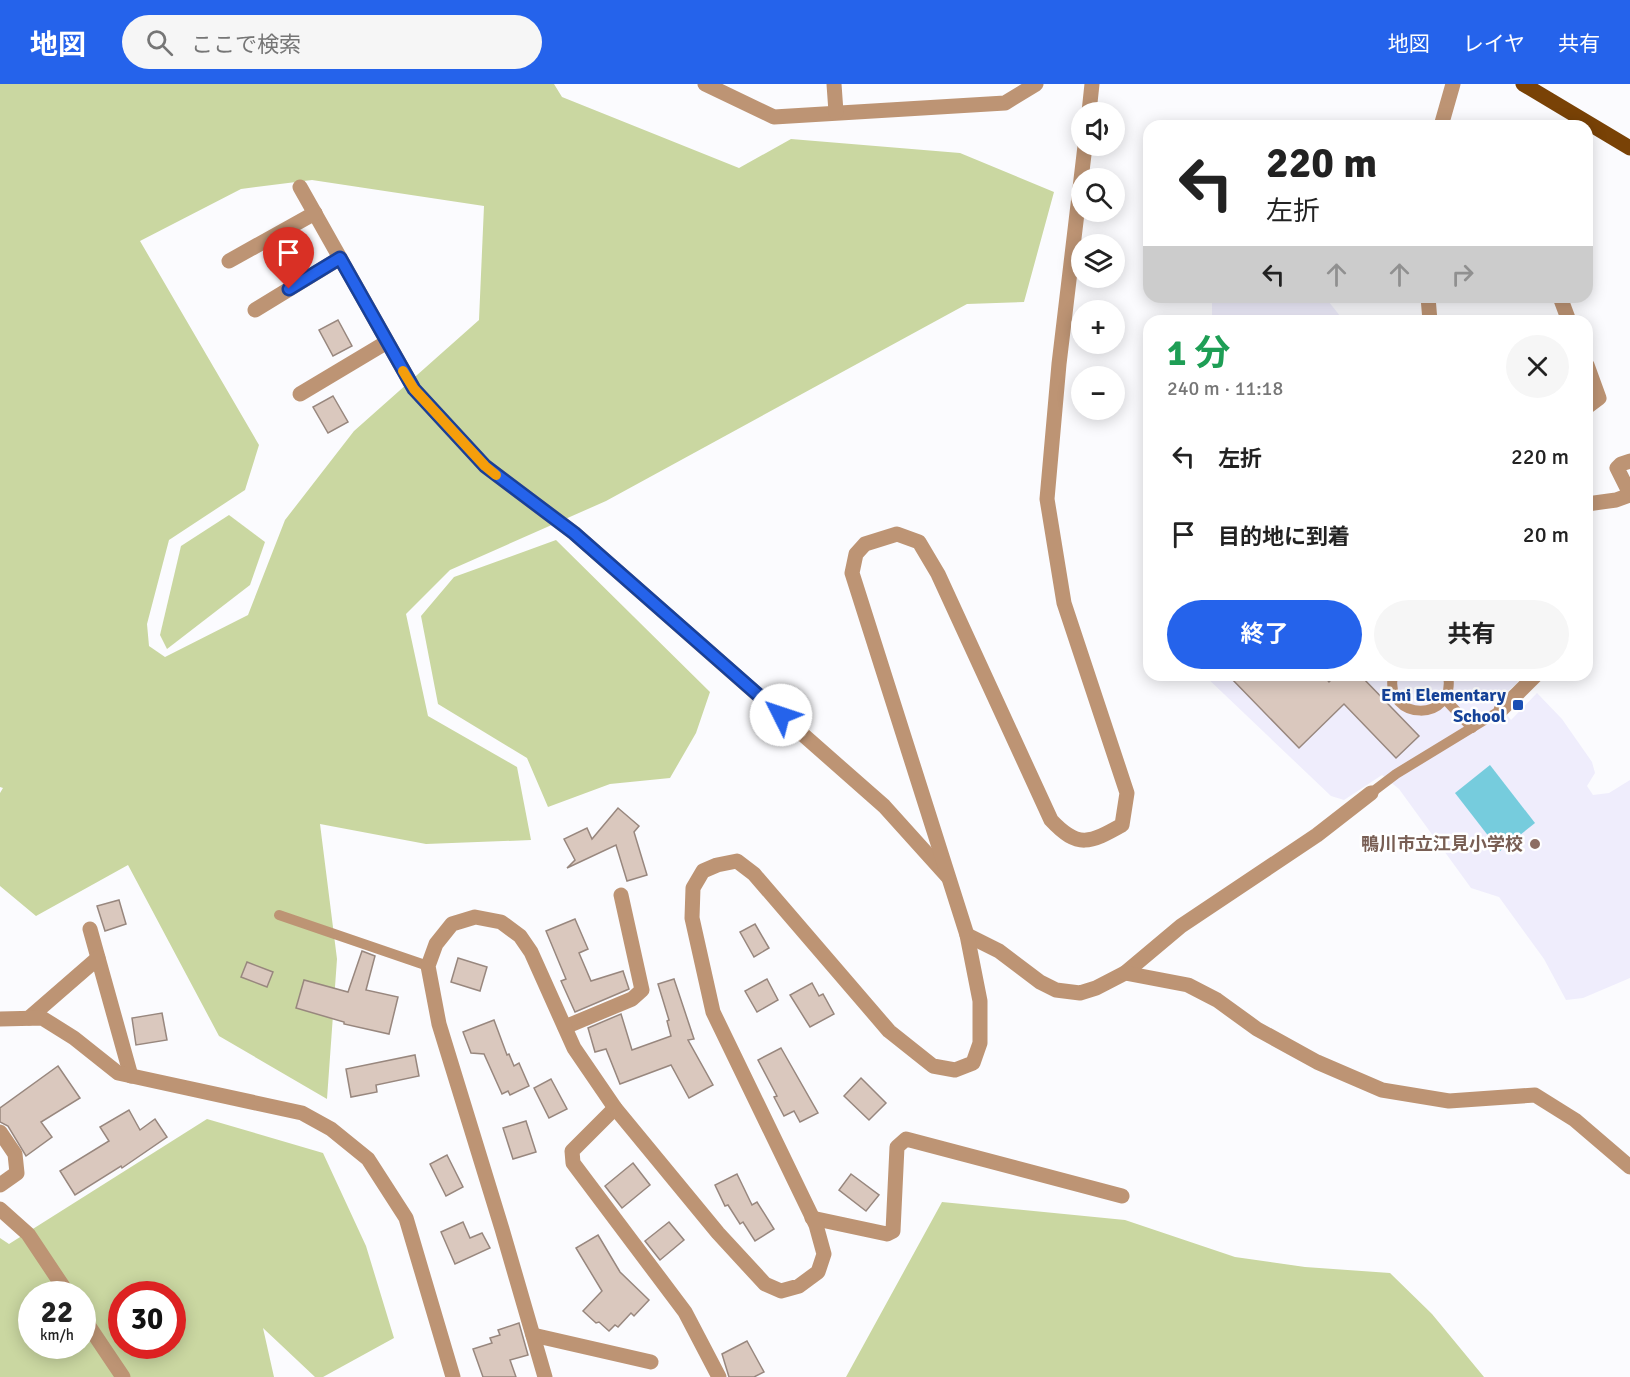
<!DOCTYPE html>
<html lang="ja">
<head>
<meta charset="utf-8">
<style>
  :root { --surface:#fff; --page:#f6f6f6; --text:#222; --muted:#767676; --accent:#2563eb }
  body { margin:0; font-family:Signika,"Noto Sans JP",sans-serif; background:var(--page); color:var(--text); height:100vh; display:flex; flex-direction:column; font-size:22px; white-space:nowrap }
  * { box-sizing:border-box; margin:0 }
  p { font-size:20px; color:var(--muted) }
  .icon { flex:none; width:33px; height:33px; fill:none; stroke:currentColor; stroke-width:2; stroke-linecap:round; stroke-linejoin:round }
  .map { position:relative; flex:1; overflow:hidden }
  .panel { position:absolute; left:1143px; top:231px; width:450px; height:366px; display:flex; flex-direction:column; background:var(--surface); border-radius:18px; box-shadow:0 3px 15px #0003 }
  .panel>* { flex:none }
  .banner { position:absolute; left:1143px; top:36px; width:450px; height:183px; border-radius:18px; box-shadow:0 3px 15px #0003; background:#fff; color:var(--text); overflow:hidden }
  .buttons { position:absolute; left:1071px; top:18px; display:grid; gap:12px }
  .buttons a { display:grid; place-items:center; width:54px; height:54px; border-radius:50%; background:var(--surface); box-shadow:0 3px 15px #0003; font-size:30px }
  .speed { position:absolute; left:18px; top:1197px; display:flex; gap:12px; font-size:30px; font-weight:700; text-align:center }
  .speed>* { display:grid; place-content:center; width:78px; height:78px; border-radius:50%; background:var(--surface); box-shadow:0 3px 15px #0003; line-height:1 }
  .speed small { font-size:15px; font-weight:400 }
  .speed .limit { border:9px solid #d22; background:#fff; color:#111 }
  .pin { position:absolute; display:grid; place-items:center; width:51px; height:51px; color:#fff; margin:-62px -26px; border-radius:50% 50% 50% 0; rotate:-45deg; box-shadow:0 0 6px #0007 }
  .pin .icon { rotate:45deg }
  .me { position:absolute; width:66px; margin:-33px; rotate:311deg; stroke-linejoin:round; filter:drop-shadow(0 0 4px #0008) }
  .turn { display:flex; align-items:center; gap:21px; height:126px; padding:0 24px; font-size:27px }
  .turn .icon { width:78px; height:78px; stroke-width:2.5 }
  .turn b { display:block; font-size:42px; line-height:51px }
  .lanes { display:flex; align-items:center; height:57px; padding:0 24px; background:#0003; justify-content:center; gap:30px; direction:ltr }
  .lanes .off { opacity:.35 }
  .round { display:grid; place-items:center; flex:none; width:63px; height:63px; border-radius:32px; background:var(--page) }
  .head { display:flex; align-items:center; justify-content:space-between; height:102px; padding:0 24px }
  h1 { font-size:36px; font-weight:700; line-height:45px; color:#1e9e55 }
  .button { display:flex; gap:12px; margin-top:auto; padding:12px 24px }
  .button a { flex:1; height:69px; border-radius:36px; background:var(--accent); color:#fff; font-size:24px; font-weight:700; line-height:69px; text-align:center }
  .button a+a { background:var(--page); color:var(--text) }
  ul { padding:0; list-style:none }
  li { display:flex; align-items:center; gap:18px; height:78px; padding:0 24px }
  li div { flex:1 }
  li b { display:block; font-size:22px }
  li em { font-style:normal }
  header { display:flex; align-items:center; gap:36px; box-sizing:border-box; height:84px; padding:0 30px; background:var(--accent); color:#fff }
  header strong { font-size:28px }
  nav { display:flex; gap:33px; margin-inline-start:auto; font-size:21px }
  .search { width:420px; height:54px; background:var(--page); display:flex; align-items:center; gap:15px; box-sizing:border-box; padding:0 21px; border-radius:33px; color:var(--muted); font-size:22px }
  .map>svg:first-child { display:block }
</style>
</head>
<body>
<header>
<strong>地図</strong>
<div class="search"><svg class="icon" aria-label="search" viewBox="0 0 24 24"><circle cx="10" cy="10" r="6"/><path d="M15 15l6 6"/></svg>ここで検索</div>
<nav><a>地図</a><a>レイヤ</a><a>共有</a></nav>
</header>
<div class="map">
<svg width="1630" height="1293" viewBox="0 0 1630 1293">
  <rect width="100%" height="100%" fill="#fbfbfe"/>
  <!-- built -->
  <g fill="#efedfc">
    <polygon points="1212,213 1325,213 1344,237 1212,237"/>
    <polygon points="1204,591 1519,591 1517,599 1496,617 1511,636 1537,609 1562,635 1592,678 1595,689 1587,702 1593,711 1609,709 1630,696 1630,894 1583,914 1566,916 1544,875 1499,813 1471,804 1399,705 1382,691 1344,716 1331,712"/>
  </g>
  <!-- green -->
  <g fill="#cad7a1" fill-rule="evenodd">
    <path d="M 0,0 L 554,0 L 562,13 L 739,84 L 791,55 L 960,69 L 1054,108 L 1024,218 L 967,220 L 606,417 L 450,486 L 406,530 L 428,632 L 517,683 L 531,756 L 426,760 L 320,740 L 337,875 L 327,1015 L 219,952 L 128,781 L 36,832 L 0,802 L 0,709 L 3,704 L 0,703 ZM 312,96 L 484,122 L 479,236 L 354,347 L 285,436 L 248,531 L 165,573 L 149,562 L 147,540 L 169,456 L 245,406 L 259,361 L 140,157 L 241,105 Z"/>
    <polygon points="229,431 265,458 250,501 167,565 160,551 181,462"/>
    <polygon points="556,456 710,608 696,649 670,694 610,700 548,723 527,674 438,620 421,532 454,493"/>
    <path d="M 207,1035 L 323,1069 L 366,1162 L 394,1254 L 323,1293 L 315,1293 L 263,1244 L 274,1293 L 0,1293 L 0,1154 L 9,1160 ZM 32,1210 L 82,1210 L 82,1262 L 32,1262 ZM 122,1210 L 172,1210 L 172,1262 L 122,1262 Z"/>
    <polygon points="942,1118 1125,1136 1235,1173 1305,1183 1390,1189 1432,1230 1484,1293 846,1293"/>
  </g>
  <!-- water -->
  <polygon fill="#76ccdd" points="1490,681 1535,739 1500,767 1455,709"/>
  <!-- building -->
  <g fill="#dac8be" stroke="#98877e" stroke-width="1.5">
    <polygon points="338,236 352,262 333,272 319,246"/>
    <polygon points="333,312 348,338 328,349 313,323"/>
    <polygon points="1228,591 1323,591 1329,598 1336,591 1360,591 1419,652 1396,674 1344,620 1299,664"/>
    <polygon points="618,724 639,742 634,748 647,791 627,797 616,761 567,784 575,776 564,755 587,744 592,755"/>
    <polygon points="119,816 126,840 105,847 97,822"/>
    <polygon points="575,835 588,865 579,869 591,897 623,887 629,905 575,928 561,897 566,895 546,847"/>
    <polygon points="755,840 769,864 754,873 740,848"/>
    <polygon points="362,867 375,872 366,906 398,913 389,950 344,940 344,938 296,924 304,896 348,908"/>
    <polygon points="458,874 487,883 480,907 451,898"/>
    <polygon points="247,878 273,888 267,903 241,893"/>
    <polygon points="674,895 694,955 688,956 713,1001 689,1014 671,981 620,1000 606,965 595,968 588,944 621,930 632,966 671,952 667,937 669,936 658,900"/>
    <polygon points="767,895 778,916 757,928 745,907"/>
    <polygon points="812,899 819,912 823,910 834,930 810,943 790,911"/>
    <polygon points="162,929 167,956 136,961 132,934"/>
    <polygon points="494,936 507,971 509,970 514,982 519,979 529,1002 510,1011 508,1007 502,1010 484,970 471,969 463,948"/>
    <polygon points="781,964 818,1029 800,1038 794,1027 784,1032 774,1013 777,1012 758,976"/>
    <polygon points="415,971 419,992 376,1001 377,1008 351,1013 346,985"/>
    <polygon points="58,982 80,1014 41,1038 52,1053 26,1072 8,1042 0,1038 0,1024"/>
    <polygon points="861,994 886,1019 869,1036 844,1012"/>
    <polygon points="551,995 567,1025 549,1034 534,1004"/>
    <polygon points="129,1026 140,1046 155,1035 167,1053 122,1084 121,1082 75,1111 60,1087 109,1057 100,1043"/>
    <polygon points="526,1037 536,1068 513,1075 503,1044"/>
    <polygon points="447,1071 463,1103 446,1112 430,1080"/>
    <polygon points="633,1079 650,1101 622,1124 605,1102"/>
    <polygon points="737,1090 752,1121 757,1118 774,1145 755,1157 743,1138 740,1140 728,1121 725,1122 715,1101"/>
    <polygon points="851,1090 879,1111 866,1127 839,1106"/>
    <polygon points="463,1138 470,1154 482,1149 490,1164 455,1180 441,1148"/>
    <polygon points="669,1138 684,1156 660,1176 645,1157"/>
    <polygon points="598,1151 620,1188 649,1216 634,1232 631,1229 618,1243 615,1241 609,1247 599,1238 596,1239 583,1227 602,1207 576,1164"/>
    <polygon points="519,1239 528,1271 510,1276 516,1293 483,1293 473,1265 492,1259 490,1254 500,1251 498,1246"/>
    <polygon points="747,1257 764,1288 754,1293 729,1293 722,1270"/>
  </g>
  <g fill="none" stroke-linecap="round" stroke-linejoin="round">
    <!-- service -->
    <g stroke="#bd9474" stroke-width="10">
      <path d="M 1393,591 C 1384,638 1457,639 1448,591"/>
      <polyline points="1444,614 1472,644"/>
      <polyline points="1371,709 1396,690 1501,626"/>
      <polyline points="279,831 428,882"/>
    </g>
    <!-- minor -->
    <g stroke="#bd9474" stroke-width="15">
      <polyline points="705,0 774,33 1005,19 1036,0"/>
      <polyline points="834,0 836,28"/>
      <polyline points="1089,28 1092,0"/>
      <polyline points="1441,42 1453,0"/>
      <polyline points="300,103 414,305 485,382 574,449 884,722 948,793"/>
      <polyline points="229,177 315,129"/>
      <polyline points="1428,213 1430,237"/>
      <polyline points="1560,213 1569,237"/>
      <polyline points="255,226 340,174"/>
      <polyline points="1587,281 1599,314 1587,323"/>
      <polyline points="300,310 387,258"/>
      <polyline points="1587,420 1616,416 1627,412 1628,406 1617,384 1621,380 1630,377"/>
      <polyline points="1501,626 1536,591"/>
      <polyline points="90,845 131,992"/>
      <polyline points="967,851 999,867 1040,898 1056,906 1080,909 1096,904 1125,889 1181,842 1317,751 1371,709"/>
      <polyline points="1125,889 1188,901 1217,916 1257,945 1317,978 1382,1006 1449,1017 1535,1011 1575,1036 1630,1083"/>
      <polyline points="29,934 98,874"/>
      <polyline points="0,935 42,934 74,954 118,989 302,1029 331,1045 368,1075 406,1134 453,1293"/>
      <polyline points="565,943 632,915 642,906 621,811"/>
      <polyline points="615,1024 572,1067 573,1079 685,1228 719,1293"/>
      <polyline points="0,1048 15,1070 17,1089 0,1101"/>
      <polyline points="0,1125 28,1150 68,1210"/>
      <polyline points="812,1134 887,1150 893,1147 897,1063 906,1055 1122,1112"/>
      <polyline points="82,1232 123,1293"/>
      <polyline points="533,1251 651,1278"/>
      <path d="M 545,1293 L 502,1145 L 439,940 L 428,882 L 436,860 L 452,840 L 475,833 L 501,838 L 520,852 L 531,868 L 574,964 L 615,1024 L 718,1149 L 765,1200 L 781,1207 L 799,1202 L 818,1188 L 824,1170 L 816,1141 L 713,928 L 692,834 L 693,804 L 703,787 L 717,781 L 737,777 L 754,790 L 889,947 L 933,982 L 955,986 L 973,979 L 980,959 L 980,917 L 967,851 L 852,489 L 856,470 L 865,460 L 897,450 L 919,458 L 938,490 L 1051,736 C 1078,765 1090,759 1122,741 L 1127,709 L 1064,519 L 1047,415 L 1059,280 L 1085,62"/>
    </g>
    <!-- primary -->
    <polyline stroke="#794206" stroke-width="15" points="1523,0 1630,64"/>
  </g>
  <g fill="none" stroke-linecap="round" stroke-linejoin="round">
    <!-- route casing -->
    <g stroke="#184099" stroke-width="15">
      <polyline id="route" points="289,205 340,174 414,305 485,382 574,449 781,631"/>
    </g>
    <!-- route -->
    <use href="#route" stroke="#2563eb" stroke-width="10"/>
    <!-- slow -->
    <polyline stroke="#f59e0b" stroke-width="10" points="403,287 414,305 485,382 496,391"/>
  </g>
  <!-- markers -->
  <rect fill="#1a4fb4" stroke="#fff" stroke-width="2" x="1512" y="615" width="12" height="12" rx="3"/>
  <circle fill="#8d6e63" stroke="#fff" stroke-width="2" cx="1535" cy="760" r="6"/>
  <g text-anchor="middle" stroke-width="5" stroke-linejoin="round" paint-order="stroke">
    <!-- transit labels -->
    <g font-size="18" font-weight="bold" fill="#164399" stroke="#fff" text-anchor="end">
      <text x="1506" y="617">Emi Elementary<tspan x="1506" dy="21">School</tspan></text>
    </g>
    <!-- education labels -->
    <g font-size="18" font-weight="bold" fill="#785e54" stroke="#fff" text-anchor="end">
      <text x="1523" y="766">鴨川市立江見小学校</text>
    </g>
  </g>
</svg>
<div class="buttons">
<a><svg class="icon" aria-label="sound" viewBox="0 0 24 24"><path d="M4 9h4l5-4v14l-5-4H4zM17 9q2 3 0 6"/></svg></a>
<a><svg class="icon" aria-label="search" viewBox="0 0 24 24"><circle cx="10" cy="10" r="6"/><path d="M15 15l6 6"/></svg></a>
<a><svg class="icon" aria-label="layers" viewBox="0 0 24 24"><path d="M12 4l9 5-9 5-9-5zM3 14l9 5 9-5"/></svg></a>
<a>+</a>
<a>−</a>
</div>
<div class="speed"><div>22<small>km/h</small></div><div class="limit">30</div></div>
<div class="pin" style="left:289px;top:205px;background:#d93025"><svg class="icon" aria-label="arrive" viewBox="0 0 24 24"><path d="M6 21V4h12l-3 4 3 4H6"/></svg></div>
<svg class="me" style="left:781px;top:631px" viewBox="-20 -20 40 40"><circle r="19" fill="#fff"/><path d="M0-13L10 11 0 6-10 11z" fill="#2563eb"/></svg>
<div class="banner">
<div class="turn"><svg class="icon" aria-label="left" viewBox="0 0 24 24"><path d="M17 20v-9H6M10 6l-5 5 5 5"/></svg><div><b>220 m</b>左折</div></div>
<div class="lanes"><svg class="icon" aria-label="left" viewBox="0 0 24 24"><path d="M17 20v-9H6M10 6l-5 5 5 5"/></svg><svg class="icon off" aria-label="ahead" viewBox="0 0 24 24"><path d="M12 20V5M6 11l6-6 6 6"/></svg><svg class="icon off" aria-label="ahead" viewBox="0 0 24 24"><path d="M12 20V5M6 11l6-6 6 6"/></svg><svg class="icon off" aria-label="right" viewBox="0 0 24 24"><path d="M7 20v-9h11M14 6l5 5-5 5"/></svg></div>
</div>
<section class="panel">
<div class="head"><div><h1>1 分</h1><p>240 m · 11:18</p></div><a class="round"><svg class="icon" aria-label="close" viewBox="0 0 24 24"><path d="M6 6l12 12M18 6L6 18"/></svg></a></div>
<ul>
<li><svg class="icon" aria-label="left" viewBox="0 0 24 24"><path d="M17 20v-9H6M10 6l-5 5 5 5"/></svg><div><b>左折</b></div><em>220 m</em></li>
<li><svg class="icon" aria-label="arrive" viewBox="0 0 24 24"><path d="M6 21V4h12l-3 4 3 4H6"/></svg><div><b>目的地に到着</b></div><em>20 m</em></li>
</ul>
<div class="button"><a>終了</a><a>共有</a></div>
</section>
</div>
</body>
</html>
